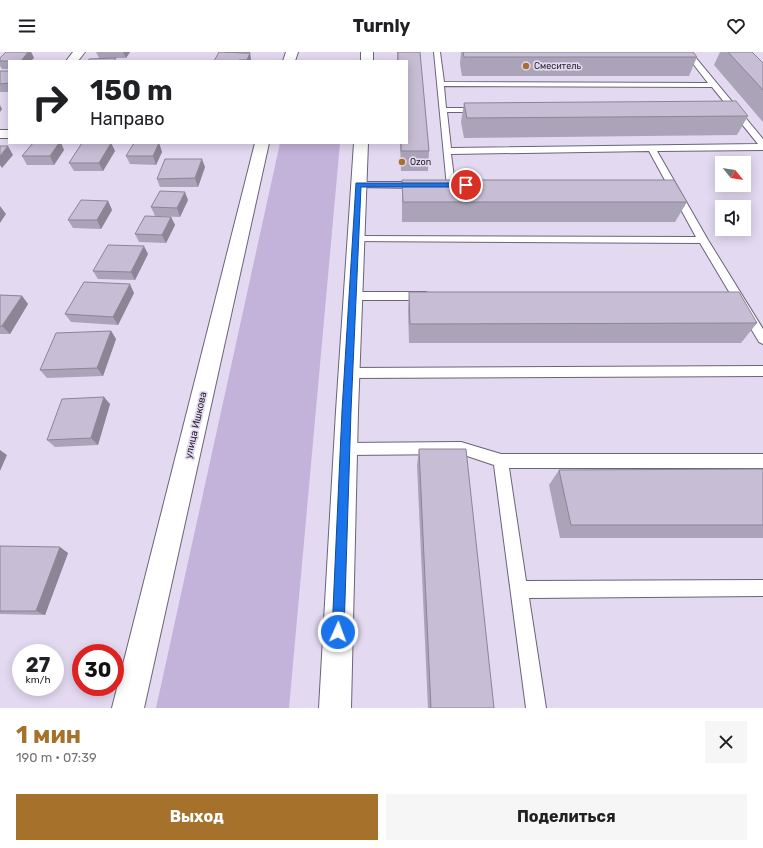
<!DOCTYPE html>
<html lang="ru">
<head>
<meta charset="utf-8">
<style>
  :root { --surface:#fff; --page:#f6f6f6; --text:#202124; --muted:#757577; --accent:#a6712a }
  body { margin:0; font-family:Rubik,sans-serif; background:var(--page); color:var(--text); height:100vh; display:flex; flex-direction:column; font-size:15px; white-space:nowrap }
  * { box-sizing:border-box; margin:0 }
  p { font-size:13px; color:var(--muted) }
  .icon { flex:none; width:22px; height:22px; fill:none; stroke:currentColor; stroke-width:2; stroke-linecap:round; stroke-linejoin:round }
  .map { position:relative; height:656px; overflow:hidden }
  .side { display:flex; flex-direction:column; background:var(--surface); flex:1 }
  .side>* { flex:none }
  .banner { position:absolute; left:8px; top:8px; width:400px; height:84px; border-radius:0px; box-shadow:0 2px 10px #0003; background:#fff; color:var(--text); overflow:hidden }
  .needle { width:26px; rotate:120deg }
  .buttons { position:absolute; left:715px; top:104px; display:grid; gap:8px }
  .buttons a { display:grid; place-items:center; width:36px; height:36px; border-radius:0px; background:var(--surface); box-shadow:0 2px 10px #0003; font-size:20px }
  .speed { position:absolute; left:12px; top:592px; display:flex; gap:8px; font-size:20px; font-weight:700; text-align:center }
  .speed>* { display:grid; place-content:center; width:52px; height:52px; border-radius:50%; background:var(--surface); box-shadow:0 2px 10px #0003; line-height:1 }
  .speed small { font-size:10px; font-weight:400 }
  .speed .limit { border:6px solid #d22; background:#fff; color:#111 }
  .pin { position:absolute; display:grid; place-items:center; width:34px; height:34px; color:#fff; margin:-17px; border:2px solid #fff; border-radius:50%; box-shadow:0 1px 4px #0007 }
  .me { position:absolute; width:44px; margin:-22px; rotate:2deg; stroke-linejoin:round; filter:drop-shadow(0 0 3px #0008) }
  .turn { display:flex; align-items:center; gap:14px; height:84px; padding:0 16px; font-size:18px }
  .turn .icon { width:52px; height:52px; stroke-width:2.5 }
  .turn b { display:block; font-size:28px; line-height:34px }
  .round { display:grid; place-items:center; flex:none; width:42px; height:42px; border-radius:0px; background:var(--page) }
  .overview { display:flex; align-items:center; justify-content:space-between; height:68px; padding:0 16px }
  h1 { font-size:24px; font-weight:700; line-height:30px; color:var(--accent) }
  .action { display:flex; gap:8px; margin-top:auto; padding:8px 16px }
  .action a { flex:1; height:46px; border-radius:0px; background:var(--accent); color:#fff; font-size:16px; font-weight:700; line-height:46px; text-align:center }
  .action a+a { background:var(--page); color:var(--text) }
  header { display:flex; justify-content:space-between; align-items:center; height:52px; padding:0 16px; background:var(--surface); font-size:18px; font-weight:700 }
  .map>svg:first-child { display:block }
</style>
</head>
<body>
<header><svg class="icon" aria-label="menu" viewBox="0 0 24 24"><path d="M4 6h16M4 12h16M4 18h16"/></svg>Turnly<svg class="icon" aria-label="heart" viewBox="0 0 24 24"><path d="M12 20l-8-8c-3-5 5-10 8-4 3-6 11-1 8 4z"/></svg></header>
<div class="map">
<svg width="763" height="656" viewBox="0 0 763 656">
  <rect width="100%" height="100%" fill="#e3d9f1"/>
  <!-- green -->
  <polygon fill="#c3b2da" points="280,91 340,91 289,656 156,656"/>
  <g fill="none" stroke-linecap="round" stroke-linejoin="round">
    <!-- lane casing -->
    <g stroke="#6b6378" stroke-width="2">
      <g id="lane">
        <path d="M 434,0 L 440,0 L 444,30 L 708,31 L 684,0 L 691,0 L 763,87 L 763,98 L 657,99 L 708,188 L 763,277 L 763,292 L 759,290 L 700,191 L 351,189 L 350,187 L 355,184 L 696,185 L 649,99 L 451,102 L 455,133 L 453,135 L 447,135 ZM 444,34 L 712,35 L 758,92 L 451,96 L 447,60 L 480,60 L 484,58 L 480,56 L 446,56 Z"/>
        <polygon points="358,130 419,130 424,133 419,136 355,135 353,133"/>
        <polygon points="353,240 426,240 432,244 426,248 353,248 347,244"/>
        <polygon points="763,314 763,324 349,326 344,325 343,321 344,317 349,316"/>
        <polygon points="461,390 501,402 763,402 763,416 509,416 526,529 763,528 763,544 529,546 546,656 526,656 494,413 461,402 345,403 340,401 338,397 340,393 345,391"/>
      </g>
    </g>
    <!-- street casing -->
    <g stroke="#6b6378" stroke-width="2">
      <g id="street">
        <polygon points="73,0 85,0 78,9 66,9"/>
        <polygon points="286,0 298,0 295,9 283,9"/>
        <rect x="361" y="0" width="12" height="9"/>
        <rect x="0" y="78" width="9" height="8"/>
        <polygon points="255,91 269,91 144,656 112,656"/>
        <polygon points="354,91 368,91 358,359 351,656 319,656 336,359"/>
      </g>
    </g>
    <!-- lane -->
    <use href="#lane" fill="#fff" fill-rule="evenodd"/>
    <!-- street -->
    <use href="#street" fill="#fff" fill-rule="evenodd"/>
  </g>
  <!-- wall -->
  <g fill="#aba3b7">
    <polygon points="6,0 31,0 34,6 9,9 9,17 2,17 0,14 0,6"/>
    <polygon points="96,0 130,0 126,6 99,6"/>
    <polygon points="225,0 250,0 251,8 251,9 214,9"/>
    <polygon points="397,0 420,0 429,99 428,119 401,119 400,91 407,91 407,9 397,9"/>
    <polygon points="461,0 693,0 697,5 689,24 462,24 460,12"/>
    <polygon points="720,0 752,0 763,11 763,70 714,13"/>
    <rect x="0" y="19" width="9" height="21"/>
    <polygon points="464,51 748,64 737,83 464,86 461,70"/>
    <polygon points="33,91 61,91 64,98 54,113 27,113 22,104"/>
    <polygon points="82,91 111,91 115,99 103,119 74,119 69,111"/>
    <polygon points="159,91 162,100 156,113 130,112 126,104"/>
    <polygon points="205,115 198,135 160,135 157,127"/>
    <polygon points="402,128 687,150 675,170 402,170"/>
    <polygon points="188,148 180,165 155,164 151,155"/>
    <polygon points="108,149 112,158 101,177 73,176 68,168"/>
    <polygon points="171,165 175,173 166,191 139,190 135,182"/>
    <polygon points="148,202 135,228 98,227 93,219"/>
    <polygon points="409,240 757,271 741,291 409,291 408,259"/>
    <polygon points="134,241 118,273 71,270 65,262"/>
    <polygon points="0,243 22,244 28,252 10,282 0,282"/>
    <polygon points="111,279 116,287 103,324 47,326 40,318"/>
    <polygon points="110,352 98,393 55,395 47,388"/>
    <polygon points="419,397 494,656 428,656 417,413"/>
    <polygon points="763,417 763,486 560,486 549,433 559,418"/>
    <polygon points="0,494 68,501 45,563 0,562"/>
  </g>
  <!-- shaded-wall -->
  <g fill="#8b8595">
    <polygon points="28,0 31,0 34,6 31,9 21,9"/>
    <polygon points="123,0 130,0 126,6"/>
    <polygon points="248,0 250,0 247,7 250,1 251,9 247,9"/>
    <polygon points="0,53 2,57 0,60"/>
    <polygon points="59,91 61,91 64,98 54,113 50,104"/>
    <polygon points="111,91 115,99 103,119 99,111"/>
    <polygon points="159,91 162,100 156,113 153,104"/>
    <polygon points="8,94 13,103 2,116 0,113 0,104"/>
    <polygon points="202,107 205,115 198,135 195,126"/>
    <polygon points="185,140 188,148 180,165 177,156"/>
    <polygon points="108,149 112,158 101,177 97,168"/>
    <polygon points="0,154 6,162 0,171"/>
    <polygon points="171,165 175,173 166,191 162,183"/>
    <polygon points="144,194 148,202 135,228 131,220"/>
    <polygon points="130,232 134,241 118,273 113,265"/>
    <polygon points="22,244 28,252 10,282 2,274"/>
    <polygon points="111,279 116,287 103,324 97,316"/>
    <polygon points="104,345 110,352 98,393 91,386"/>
    <polygon points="0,398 7,403 0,419"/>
    <polygon points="60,495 68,501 45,563 36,559"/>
  </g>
  <!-- building -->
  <g fill="#c7bed5" stroke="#8b8595">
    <polygon points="6,0 28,0 21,9 0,9 0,6"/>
    <polygon points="219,0 250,1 247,8 239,8 239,9 214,9"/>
    <polygon points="225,0 248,0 247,1"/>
    <polygon points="398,0 420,0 429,99 401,99 401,91 407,91 407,9 398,9"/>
    <polygon points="463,0 693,0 697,5 464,5"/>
    <polygon points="728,0 752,0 763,11 763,38"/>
    <polygon points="116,6 114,9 88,9 89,7"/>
    <polygon points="0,19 9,19 9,31 0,32"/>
    <polygon points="736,49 748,64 467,66 464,51"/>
    <polygon points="33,91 59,91 50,104 22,104"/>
    <polygon points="82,91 111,91 99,111 69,111"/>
    <polygon points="134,91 159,91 153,104 126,104"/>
    <polygon points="0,94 8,94 0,104"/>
    <polygon points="165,107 202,107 195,126 157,127"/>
    <polygon points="402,128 674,128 687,150 403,150"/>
    <polygon points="160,139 185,140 177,156 151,155"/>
    <polygon points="81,148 108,149 97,168 68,168"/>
    <polygon points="145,164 171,165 162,183 135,182"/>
    <polygon points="108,193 144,194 131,220 93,219"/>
    <polygon points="84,230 130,232 113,265 65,262"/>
    <polygon points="409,240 739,240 757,271 410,272"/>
    <polygon points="0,243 22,244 2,274 0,274"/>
    <polygon points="111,279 97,316 40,318 56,281"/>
    <polygon points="104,345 91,386 47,388 62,347"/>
    <polygon points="419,397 466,397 494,656 431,656"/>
    <polygon points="763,417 763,473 571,473 559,418"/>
    <polygon points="0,494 60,495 36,559 0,559"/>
  </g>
  <!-- route -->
  <polygon fill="#1a73e8" stroke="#114b97" points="356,131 466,131 469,133 466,135 361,135 351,359 344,580 342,584 338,586 334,584 332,580 342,359"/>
  <!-- markers -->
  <g fill="#a6712a" stroke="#e3d9f1" stroke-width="1.5">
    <circle cx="526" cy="14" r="4"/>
    <circle cx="402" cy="110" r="4"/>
  </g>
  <g text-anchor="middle" stroke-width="3.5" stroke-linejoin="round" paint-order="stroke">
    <!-- far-poi labels -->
    <g font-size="9" fill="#27232c" stroke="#e3d9f1" text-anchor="start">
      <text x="534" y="17">Смеситель</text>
      <text x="410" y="113">Ozon</text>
    </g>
    <!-- street labels -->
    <g font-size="10" fill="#27232c" stroke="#e3d9f1">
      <text transform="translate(195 373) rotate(-77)" y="4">улица Ишкова</text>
    </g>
  </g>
</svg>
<div class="buttons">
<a><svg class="needle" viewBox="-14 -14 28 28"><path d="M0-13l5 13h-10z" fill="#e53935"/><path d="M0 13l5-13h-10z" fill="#757577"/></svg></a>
<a><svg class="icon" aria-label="sound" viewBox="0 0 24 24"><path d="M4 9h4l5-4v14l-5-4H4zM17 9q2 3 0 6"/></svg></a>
</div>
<div class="speed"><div>27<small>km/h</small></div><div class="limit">30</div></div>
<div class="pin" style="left:466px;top:133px;background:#d93025"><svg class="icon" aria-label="arrive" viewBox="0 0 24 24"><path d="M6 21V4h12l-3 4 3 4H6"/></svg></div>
<svg class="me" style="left:338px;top:580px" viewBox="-20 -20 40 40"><circle r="17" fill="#1a73e8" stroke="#fff" stroke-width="3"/><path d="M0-11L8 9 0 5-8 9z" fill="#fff"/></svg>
<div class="banner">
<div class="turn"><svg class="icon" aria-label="right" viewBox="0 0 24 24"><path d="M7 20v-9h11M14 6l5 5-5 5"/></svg><div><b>150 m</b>Направо</div></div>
</div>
</div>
<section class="side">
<div class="overview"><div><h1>1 мин</h1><p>190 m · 07:39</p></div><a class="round"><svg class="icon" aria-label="close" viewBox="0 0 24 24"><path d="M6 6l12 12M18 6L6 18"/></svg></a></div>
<div class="action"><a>Выход</a><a>Поделиться</a></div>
</section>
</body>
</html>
